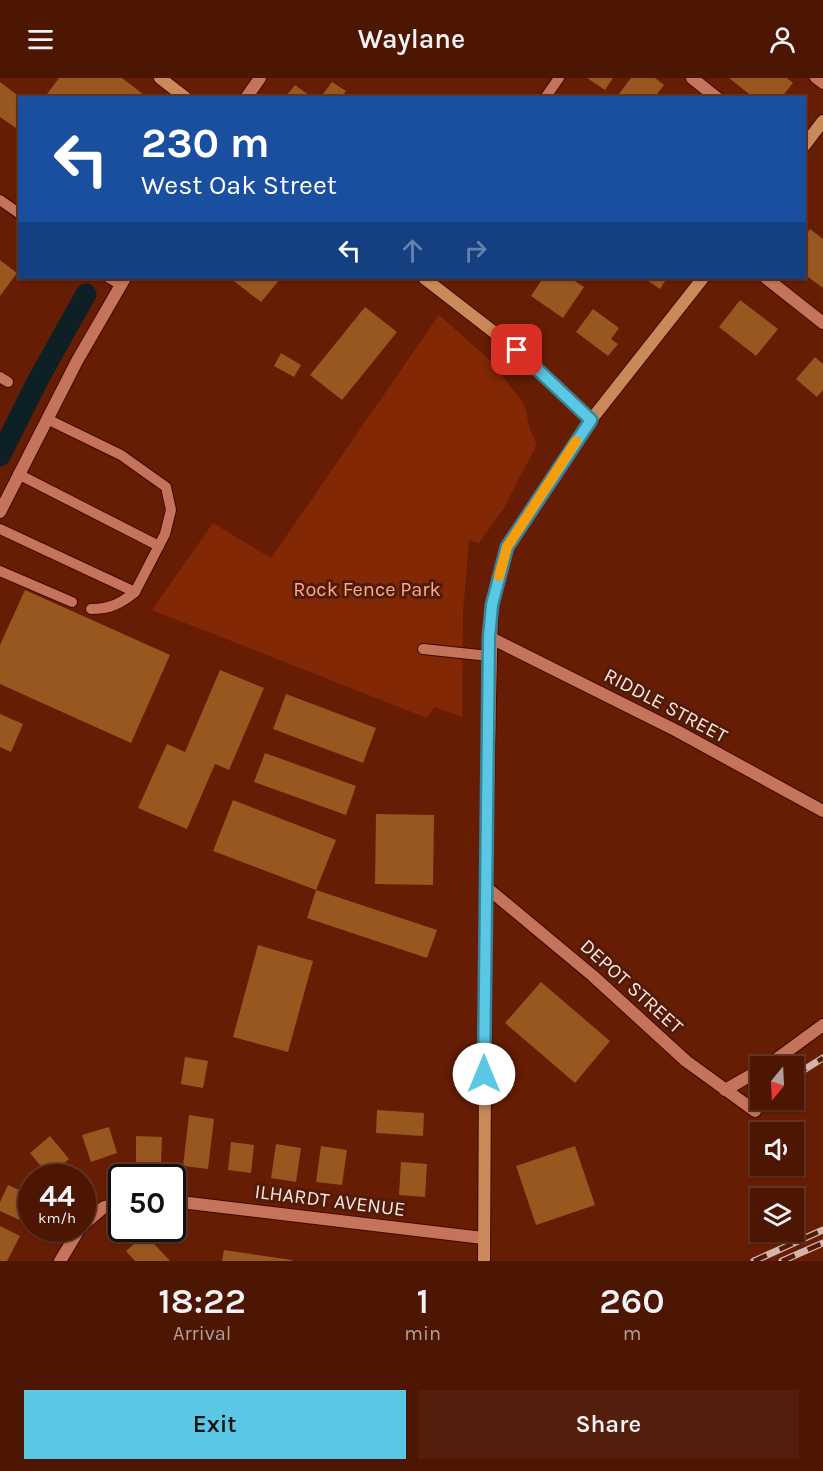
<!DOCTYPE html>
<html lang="en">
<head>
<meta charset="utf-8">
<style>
  :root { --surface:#4c1602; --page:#531f0c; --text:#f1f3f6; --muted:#b29f99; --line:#633524; --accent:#5ac8e5 }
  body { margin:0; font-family:Karla,sans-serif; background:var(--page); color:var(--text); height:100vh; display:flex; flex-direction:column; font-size:22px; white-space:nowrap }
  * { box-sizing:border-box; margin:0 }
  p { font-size:20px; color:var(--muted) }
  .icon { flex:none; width:33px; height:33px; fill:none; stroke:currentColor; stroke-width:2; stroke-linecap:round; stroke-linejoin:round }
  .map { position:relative; height:1183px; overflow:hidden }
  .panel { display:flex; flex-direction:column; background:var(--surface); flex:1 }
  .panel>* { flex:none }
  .top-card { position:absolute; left:18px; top:18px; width:788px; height:183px; border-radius:0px; box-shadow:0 2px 4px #0004,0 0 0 2px var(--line); background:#1a4fa0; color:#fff; overflow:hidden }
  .needle { width:39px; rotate:198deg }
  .buttons { position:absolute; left:750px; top:978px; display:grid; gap:12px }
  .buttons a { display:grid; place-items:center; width:54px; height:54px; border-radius:0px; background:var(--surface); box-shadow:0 2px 4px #0004,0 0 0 2px var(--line); font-size:30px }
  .speed { position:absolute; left:18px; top:1086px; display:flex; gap:12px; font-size:30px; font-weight:700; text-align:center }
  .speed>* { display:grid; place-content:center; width:78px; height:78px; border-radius:50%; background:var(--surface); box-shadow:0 2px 4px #0004,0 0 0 2px var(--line); line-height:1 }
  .speed small { font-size:15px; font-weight:400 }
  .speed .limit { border:3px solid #111; border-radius:9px; background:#fff; color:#111 }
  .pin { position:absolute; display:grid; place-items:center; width:51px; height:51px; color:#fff; margin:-26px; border-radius:12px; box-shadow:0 3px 9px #0006 }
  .me { position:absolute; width:66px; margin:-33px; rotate:0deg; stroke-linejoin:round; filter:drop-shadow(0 0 4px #0008) }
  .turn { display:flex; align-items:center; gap:21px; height:126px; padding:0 24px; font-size:27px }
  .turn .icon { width:78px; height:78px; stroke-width:2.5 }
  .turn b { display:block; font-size:42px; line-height:51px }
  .lanes { display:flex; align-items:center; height:57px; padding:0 24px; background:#0003; justify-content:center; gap:30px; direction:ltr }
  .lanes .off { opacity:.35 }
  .eta { display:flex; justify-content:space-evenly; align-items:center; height:102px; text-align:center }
  .eta b { font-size:36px; font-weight:600; line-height:42px }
  .cta { display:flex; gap:12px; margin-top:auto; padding:12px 24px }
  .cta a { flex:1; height:69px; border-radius:0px; background:var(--accent); color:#111; font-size:24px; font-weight:600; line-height:69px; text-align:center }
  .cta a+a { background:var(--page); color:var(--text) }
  header { display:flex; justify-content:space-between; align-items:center; height:78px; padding:0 24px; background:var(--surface); font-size:27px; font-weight:600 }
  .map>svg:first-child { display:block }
</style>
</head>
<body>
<header><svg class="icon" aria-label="menu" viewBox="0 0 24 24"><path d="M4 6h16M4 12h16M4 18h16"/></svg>Waylane<svg class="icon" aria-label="person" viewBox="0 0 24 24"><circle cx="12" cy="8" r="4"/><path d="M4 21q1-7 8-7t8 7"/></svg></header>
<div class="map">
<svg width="823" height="1183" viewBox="0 0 823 1183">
  <rect width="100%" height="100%" fill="#661d03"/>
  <!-- green -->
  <polygon fill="#832805" points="439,237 491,283 524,326 531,354 537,366 504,430 479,465 469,462 463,535 462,639 434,629 427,640 152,532 213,445 271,480"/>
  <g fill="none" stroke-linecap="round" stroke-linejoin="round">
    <!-- canal -->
    <polyline stroke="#0d2025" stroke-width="21" points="0,378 38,302 86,216"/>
  </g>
  <!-- building -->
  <g fill="#97571e">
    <polygon points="59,0 122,0 148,20 44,20"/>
    <polygon points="587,0 613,0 605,12"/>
    <polygon points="631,0 655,0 664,7 654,20 616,20"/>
    <polygon points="729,0 787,0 793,5 781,20 754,20"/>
    <polygon points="0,4 20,19 20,53 0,39"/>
    <polygon points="332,4 346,13 341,20 320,20"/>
    <polygon points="295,7 313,20 287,20 286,18"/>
    <polygon points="810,151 823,161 823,210 804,196 804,160"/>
    <polygon points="0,182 17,195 0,218"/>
    <polygon points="230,200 281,200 261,224"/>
    <polygon points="543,200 570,200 584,209 563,240 531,218"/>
    <polygon points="644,200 667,200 660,211"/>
    <polygon points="740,222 778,251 756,278 719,249"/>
    <polygon points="365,229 397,254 342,322 310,297"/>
    <polygon points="593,231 619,250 611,261 618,266 608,278 576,254"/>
    <polygon points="281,275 301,287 294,299 274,288"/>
    <polygon points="815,279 823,286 823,312 817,319 796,301"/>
    <polygon points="25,512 170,577 131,665 0,606 0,567"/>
    <polygon points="220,592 264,610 229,692 215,686 187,751 138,730 167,666 185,674"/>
    <polygon points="286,616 376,650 363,685 273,651"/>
    <polygon points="0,636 23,646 11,674 0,669"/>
    <polygon points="265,675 356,708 346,737 254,704"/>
    <polygon points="233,722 336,762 316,812 213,773"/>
    <polygon points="376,736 434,737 433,807 375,806"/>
    <polygon points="316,812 437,852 427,880 307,840"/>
    <polygon points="258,867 313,883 288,974 233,959"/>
    <polygon points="541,904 610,963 575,1005 505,945"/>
    <polygon points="185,979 208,983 203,1010 181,1006"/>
    <polygon points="377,1032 424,1035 423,1058 376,1055"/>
    <polygon points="189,1037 214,1041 208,1091 183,1088"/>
    <polygon points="109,1049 117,1075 91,1084 82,1057"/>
    <polygon points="50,1058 69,1081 49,1098 30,1075"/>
    <polygon points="136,1058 162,1059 161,1085 136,1084"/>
    <polygon points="231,1064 254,1067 251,1095 228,1092"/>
    <polygon points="276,1066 301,1070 296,1104 271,1100"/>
    <polygon points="321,1068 347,1072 342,1107 316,1104"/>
    <polygon points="575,1068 595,1127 536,1147 516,1088"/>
    <polygon points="401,1084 427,1086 425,1119 399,1117"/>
    <polygon points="8,1107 32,1118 32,1130 24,1144 0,1133 0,1124"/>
    <polygon points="0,1148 20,1158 7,1183 0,1183"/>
    <polygon points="145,1156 170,1183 135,1183 126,1173"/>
    <polygon points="224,1172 292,1182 292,1183 222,1183"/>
  </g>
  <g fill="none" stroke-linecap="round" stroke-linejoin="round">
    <!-- lane casing -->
    <g stroke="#410900" stroke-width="12">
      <g id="lane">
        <polyline points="815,0 823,6"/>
        <polyline points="545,20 559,0"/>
        <polyline points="0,122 20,136"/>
        <polyline points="109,200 121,207"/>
        <polyline points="0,299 8,304"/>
        <polyline points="18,396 159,468"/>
        <polyline points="0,451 135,514 165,456 171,432 166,409 121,377 47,341"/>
        <polyline points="0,493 72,524"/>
        <path d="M 91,531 C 110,531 120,526 135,514"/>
        <polyline points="423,571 489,578"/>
      </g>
    </g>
    <!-- street casing -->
    <g stroke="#410900" stroke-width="14">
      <g id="street">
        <polyline points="692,0 717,20"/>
        <polyline points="246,20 260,0"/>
        <polyline points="766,200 823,245"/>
        <polyline points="0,434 77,283 125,200"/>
        <polyline points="489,559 677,653 823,733"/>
        <polyline points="486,809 593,898 686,983 755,1033"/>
        <polyline points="767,988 823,947"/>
        <polyline points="725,1012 760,992"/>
        <polyline points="172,1123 483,1160"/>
        <polyline points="82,1148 104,1129 122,1125"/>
        <polyline points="60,1183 80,1150"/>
      </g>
    </g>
    <!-- secondary casing -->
    <g stroke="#410900" stroke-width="14">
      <g id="secondary">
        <polyline points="160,0 186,20"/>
        <polyline points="804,68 823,43"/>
        <polyline points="424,200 517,272 591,342"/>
        <polyline points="484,1183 486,809 492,527 507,469 591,342 703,200"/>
      </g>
    </g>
    <!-- lane -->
    <use href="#lane" stroke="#c5735a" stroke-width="10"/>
    <!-- street -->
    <use href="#street" stroke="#c5735a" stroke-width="12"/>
    <!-- secondary -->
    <use href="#secondary" stroke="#c98958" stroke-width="12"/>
    <!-- rail casing -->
    <g stroke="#d5b5ab" stroke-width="7">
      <g id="rail">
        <polyline points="794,998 823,980"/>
        <polyline points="754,1183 823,1152"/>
        <polyline points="782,1183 823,1165"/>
      </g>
    </g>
    <!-- rail -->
    <use href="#rail" stroke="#521b08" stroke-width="4.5" stroke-dasharray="14" stroke-linecap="butt"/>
  </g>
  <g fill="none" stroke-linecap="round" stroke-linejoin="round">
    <!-- route casing -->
    <g stroke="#3a8295" stroke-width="15">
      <polyline id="route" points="484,996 489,559 492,527 507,469 591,342 517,272"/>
    </g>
    <!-- route -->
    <use href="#route" stroke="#5ac8e5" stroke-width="10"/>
    <!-- slow -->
    <polyline stroke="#f59e0b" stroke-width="10" points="499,498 507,469 576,363"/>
  </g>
  <g text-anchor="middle" stroke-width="6" stroke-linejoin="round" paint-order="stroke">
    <!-- park labels -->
    <g font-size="20" fill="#f8aa93" stroke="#521b08">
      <text x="367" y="518">Rock Fence Park</text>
    </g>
    <!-- street labels -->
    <g font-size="20" fill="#f9e6e1" stroke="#521b08">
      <text transform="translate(666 627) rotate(28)" y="7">RIDDLE STREET</text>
      <text transform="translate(632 908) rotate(42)" y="7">DEPOT STREET</text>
      <text transform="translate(330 1122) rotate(7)" y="7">ILHARDT AVENUE</text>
    </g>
  </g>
</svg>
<div class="buttons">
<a><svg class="needle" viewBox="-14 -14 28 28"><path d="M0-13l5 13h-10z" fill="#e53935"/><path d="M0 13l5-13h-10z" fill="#b29f99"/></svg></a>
<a><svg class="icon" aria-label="sound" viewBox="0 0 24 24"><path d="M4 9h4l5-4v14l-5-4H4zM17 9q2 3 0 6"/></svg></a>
<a><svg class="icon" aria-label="layers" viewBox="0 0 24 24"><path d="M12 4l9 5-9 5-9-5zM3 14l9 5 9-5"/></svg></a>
</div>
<div class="speed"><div>44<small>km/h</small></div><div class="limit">50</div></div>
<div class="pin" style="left:517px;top:272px;background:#d93025"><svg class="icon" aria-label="arrive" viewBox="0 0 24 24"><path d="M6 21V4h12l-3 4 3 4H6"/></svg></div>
<svg class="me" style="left:484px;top:996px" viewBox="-20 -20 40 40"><circle r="19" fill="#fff"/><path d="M0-13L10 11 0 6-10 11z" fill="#5ac8e5"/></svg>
<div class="top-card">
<div class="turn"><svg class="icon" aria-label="left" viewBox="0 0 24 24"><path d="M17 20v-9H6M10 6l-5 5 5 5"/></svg><div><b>230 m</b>West Oak Street</div></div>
<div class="lanes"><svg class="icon" aria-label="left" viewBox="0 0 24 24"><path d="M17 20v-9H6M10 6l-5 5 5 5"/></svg><svg class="icon off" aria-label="ahead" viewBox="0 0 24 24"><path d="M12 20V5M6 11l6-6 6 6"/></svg><svg class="icon off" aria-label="right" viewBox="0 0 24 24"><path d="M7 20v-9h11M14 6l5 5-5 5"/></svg></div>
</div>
</div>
<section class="panel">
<div class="eta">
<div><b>18:22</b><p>Arrival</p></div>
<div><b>1</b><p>min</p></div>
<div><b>260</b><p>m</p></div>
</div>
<div class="cta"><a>Exit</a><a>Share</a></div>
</section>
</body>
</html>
